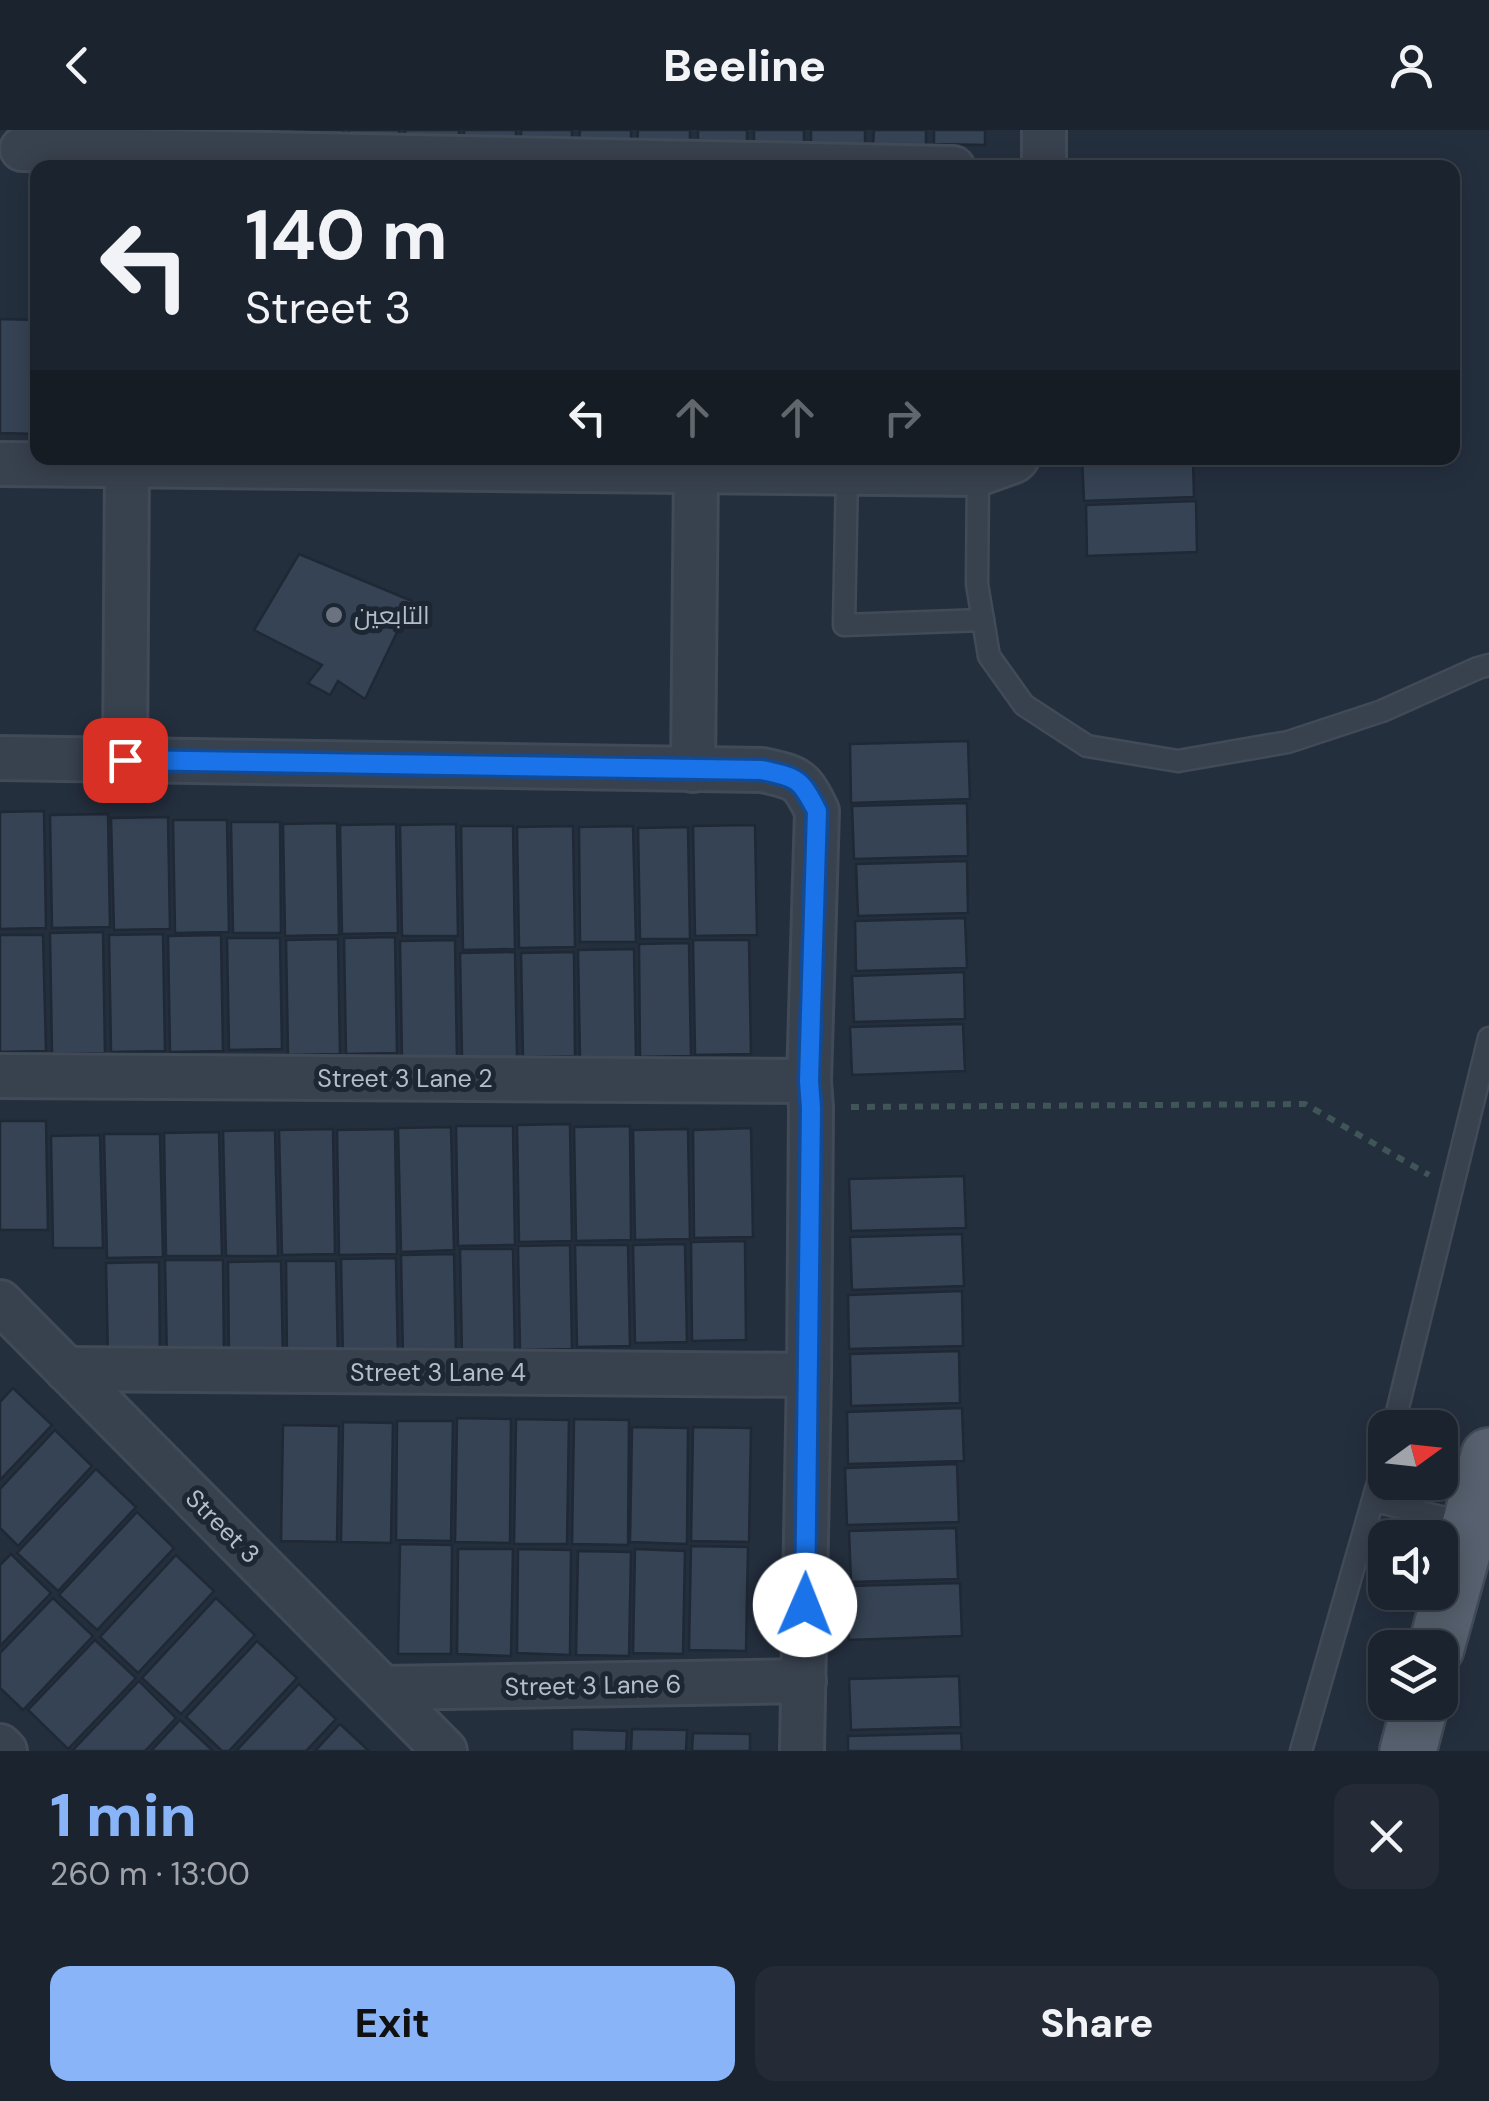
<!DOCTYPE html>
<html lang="en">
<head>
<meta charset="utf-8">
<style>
  :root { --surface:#1b232e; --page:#242b36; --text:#f1f3f6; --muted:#a0a4aa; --line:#39404a; --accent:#8ab4f8 }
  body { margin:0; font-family:"DM Sans",Cairo,sans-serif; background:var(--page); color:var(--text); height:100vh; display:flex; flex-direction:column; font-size:38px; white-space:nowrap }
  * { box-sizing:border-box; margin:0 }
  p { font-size:32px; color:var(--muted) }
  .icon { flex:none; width:55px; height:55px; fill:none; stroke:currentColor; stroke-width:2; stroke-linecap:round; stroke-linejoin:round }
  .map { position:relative; height:1621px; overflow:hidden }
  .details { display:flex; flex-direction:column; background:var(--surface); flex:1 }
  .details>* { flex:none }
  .top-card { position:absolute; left:30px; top:30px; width:1430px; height:305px; border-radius:20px; box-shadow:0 5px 25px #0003,0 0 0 2px var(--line); background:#1b232e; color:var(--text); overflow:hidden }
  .needle { width:65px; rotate:75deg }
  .buttons { position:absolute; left:1368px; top:1280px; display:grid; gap:20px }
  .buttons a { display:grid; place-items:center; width:90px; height:90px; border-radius:20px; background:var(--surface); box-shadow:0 5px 25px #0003,0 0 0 2px var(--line); font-size:50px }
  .pin { position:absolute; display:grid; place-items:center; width:85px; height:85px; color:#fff; margin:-42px; border-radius:20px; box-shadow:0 5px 15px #0006 }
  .me { position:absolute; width:110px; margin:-55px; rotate:1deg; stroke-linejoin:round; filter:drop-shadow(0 0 8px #0008) }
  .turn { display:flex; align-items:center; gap:35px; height:210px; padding:0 50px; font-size:45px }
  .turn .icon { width:130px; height:130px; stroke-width:2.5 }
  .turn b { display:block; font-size:70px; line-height:85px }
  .lanes { display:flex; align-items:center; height:95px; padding:0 50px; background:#0003; justify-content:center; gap:50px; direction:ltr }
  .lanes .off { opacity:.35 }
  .round { display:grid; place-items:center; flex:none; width:105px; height:105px; border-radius:20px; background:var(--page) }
  .summary { display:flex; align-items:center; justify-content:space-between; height:170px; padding:0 50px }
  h1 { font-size:60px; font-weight:800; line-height:75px; color:var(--accent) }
  .action { display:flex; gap:20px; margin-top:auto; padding:20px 50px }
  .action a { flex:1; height:115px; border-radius:20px; background:var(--accent); color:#111; font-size:40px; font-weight:800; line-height:115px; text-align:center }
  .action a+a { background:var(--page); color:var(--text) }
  header { display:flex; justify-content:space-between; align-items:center; height:130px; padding:0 50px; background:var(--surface); font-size:45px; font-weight:800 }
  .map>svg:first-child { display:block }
</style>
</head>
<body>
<header><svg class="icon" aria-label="back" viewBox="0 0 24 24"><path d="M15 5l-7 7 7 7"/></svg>Beeline<svg class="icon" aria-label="person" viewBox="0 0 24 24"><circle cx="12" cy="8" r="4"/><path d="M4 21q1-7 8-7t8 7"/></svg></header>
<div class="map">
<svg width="1489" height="1621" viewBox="0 0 1489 1621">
  <rect width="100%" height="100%" fill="#242f3e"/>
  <!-- building -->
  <g fill="#364354" stroke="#1f2835" stroke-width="2.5">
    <polygon points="295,0 343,0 342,7 295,5"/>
    <polygon points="349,0 399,0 399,11 349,10"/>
    <polygon points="405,0 459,0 459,12 405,11"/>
    <polygon points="464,0 516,0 516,15 464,13"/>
    <polygon points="521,0 572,0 572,12 521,11"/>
    <polygon points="580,0 631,0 631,12 579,11"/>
    <polygon points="638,0 690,0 690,19 637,18"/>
    <rect x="698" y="0" width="49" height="19"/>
    <polygon points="754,0 804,0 804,21 754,19"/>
    <polygon points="811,0 865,0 865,22 811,20"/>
    <polygon points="874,0 926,0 926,17 873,16"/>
    <polygon points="934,0 985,0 985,15 934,14"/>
    <polygon points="0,189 38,190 38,304 0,303"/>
    <polygon points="1082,328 1193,328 1194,367 1084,371"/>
    <polygon points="1196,371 1197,422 1087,426 1086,375"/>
    <polygon points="299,424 412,471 365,569 338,551 330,565 308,553 322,535 254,500"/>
    <polygon points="968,611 970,669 851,673 850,614"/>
    <polygon points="967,673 968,726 854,729 852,676"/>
    <polygon points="44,681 46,798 0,799 0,682"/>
    <polygon points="108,684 110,797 52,798 50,685"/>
    <polygon points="168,687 170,799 114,800 111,688"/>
    <polygon points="173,690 227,690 229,802 175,803"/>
    <polygon points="231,692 280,692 281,803 233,803"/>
    <polygon points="337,693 339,805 285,806 283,694"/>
    <polygon points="396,694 398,803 342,804 340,695"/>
    <polygon points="456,694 458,806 402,806 400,695"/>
    <polygon points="755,695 757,805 695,806 693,696"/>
    <polygon points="461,696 513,696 515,819 463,820"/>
    <polygon points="573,696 575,817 519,818 517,697"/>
    <polygon points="633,696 636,812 580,812 579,697"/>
    <polygon points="688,697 690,809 640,809 638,698"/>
    <polygon points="967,731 968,783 858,786 856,734"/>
    <polygon points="965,788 967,838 856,841 855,791"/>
    <polygon points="103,802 105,923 52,924 50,803"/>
    <polygon points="163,804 165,921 111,922 109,805"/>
    <polygon points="0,805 43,805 46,921 0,922"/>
    <polygon points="221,805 223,921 170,922 168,806"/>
    <polygon points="395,807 397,923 346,924 344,808"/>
    <polygon points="227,808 280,808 282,919 229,920"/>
    <polygon points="338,809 340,924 288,925 286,810"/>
    <polygon points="455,810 457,929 402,930 400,811"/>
    <polygon points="693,810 749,810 751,924 695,925"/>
    <polygon points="689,813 691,926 640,927 639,814"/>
    <polygon points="634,819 636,928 580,928 578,820"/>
    <polygon points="515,822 517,927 462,928 460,823"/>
    <polygon points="574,822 575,926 523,927 521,823"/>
    <polygon points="964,842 965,889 854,892 852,846"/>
    <polygon points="963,894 965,941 852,945 850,897"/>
    <polygon points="0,991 46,991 48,1100 0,1100"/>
    <polygon points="570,994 572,1111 519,1112 517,995"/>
    <polygon points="456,996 513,996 515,1115 458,1116"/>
    <polygon points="630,996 631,1110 576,1111 574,997"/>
    <polygon points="451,997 454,1120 401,1122 398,998"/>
    <polygon points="751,998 753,1107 694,1108 693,1000"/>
    <polygon points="333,999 335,1124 282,1125 279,1000"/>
    <polygon points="395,999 397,1124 339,1125 337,1000"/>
    <polygon points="688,999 690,1109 635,1110 633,1000"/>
    <polygon points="275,1000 278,1126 226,1126 223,1001"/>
    <polygon points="219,1002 222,1126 166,1126 164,1003"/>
    <polygon points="104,1004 160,1004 163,1127 107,1128"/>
    <polygon points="100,1005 103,1118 53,1118 51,1006"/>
    <polygon points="964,1046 966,1098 851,1101 849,1049"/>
    <polygon points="962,1104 964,1156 852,1160 850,1107"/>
    <polygon points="745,1111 746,1210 692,1211 691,1112"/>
    <polygon points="685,1114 687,1212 635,1213 633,1115"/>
    <polygon points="570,1115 572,1219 520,1220 518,1116"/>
    <polygon points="575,1115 628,1115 630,1216 577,1217"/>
    <polygon points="460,1119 513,1119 515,1226 462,1226"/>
    <polygon points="454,1124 456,1226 403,1227 401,1125"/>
    <polygon points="396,1128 398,1228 343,1229 341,1129"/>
    <polygon points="165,1130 223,1130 224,1230 167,1232"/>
    <polygon points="281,1131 283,1229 229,1230 228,1132"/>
    <polygon points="286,1131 336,1131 338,1230 287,1231"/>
    <polygon points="159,1132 160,1229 108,1229 106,1133"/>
    <polygon points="962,1161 963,1216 849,1219 848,1165"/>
    <polygon points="959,1221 960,1273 851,1276 850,1224"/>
    <polygon points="13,1258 52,1295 0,1350 0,1272"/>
    <polygon points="962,1278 964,1331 848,1334 847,1282"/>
    <polygon points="457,1288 511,1289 510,1413 455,1412"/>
    <polygon points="516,1289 569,1290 567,1414 514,1414"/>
    <polygon points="574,1289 629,1290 628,1415 572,1414"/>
    <polygon points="397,1291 453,1291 451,1411 396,1410"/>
    <polygon points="343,1292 393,1293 391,1413 341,1412"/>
    <polygon points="283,1295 339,1296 337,1412 281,1411"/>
    <polygon points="632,1297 688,1298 687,1414 630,1412"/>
    <polygon points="693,1297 751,1298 749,1412 691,1411"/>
    <polygon points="55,1300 92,1336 18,1416 0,1398 0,1359"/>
    <polygon points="957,1334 959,1392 847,1395 845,1338"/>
    <polygon points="96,1339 136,1377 58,1461 17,1423"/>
    <polygon points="137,1382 174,1418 97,1500 59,1465"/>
    <polygon points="956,1398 958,1449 851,1452 849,1401"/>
    <polygon points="400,1414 452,1415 451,1524 398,1524"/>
    <polygon points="691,1416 748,1417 746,1521 689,1520"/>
    <polygon points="458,1419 513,1419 511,1526 457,1524"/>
    <polygon points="518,1419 571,1420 570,1525 517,1523"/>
    <polygon points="635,1419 685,1421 683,1524 633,1523"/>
    <polygon points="578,1421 631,1422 629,1526 576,1525"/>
    <polygon points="11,1424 51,1463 0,1516 0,1435"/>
    <polygon points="176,1425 214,1461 138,1543 100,1507"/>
    <polygon points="960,1453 962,1506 849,1510 847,1456"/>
    <polygon points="53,1468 93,1506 23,1580 0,1558 0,1523"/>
    <polygon points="216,1468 255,1505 181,1584 142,1548"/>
    <polygon points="95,1510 136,1548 68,1619 28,1580"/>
    <polygon points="257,1511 297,1548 229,1621 222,1621 186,1587"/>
    <polygon points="959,1546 961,1597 851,1600 849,1549"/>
    <polygon points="139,1551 176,1588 145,1621 72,1621"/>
    <polygon points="299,1554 336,1589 306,1621 236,1621"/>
    <polygon points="180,1590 213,1621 151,1621"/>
    <polygon points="340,1594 369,1621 315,1621"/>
    <polygon points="572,1599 627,1601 626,1621 572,1621"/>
    <polygon points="632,1599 687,1600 686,1621 631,1621"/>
    <polygon points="693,1603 750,1604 750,1621 692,1621"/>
    <polygon points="961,1603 962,1621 848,1621 848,1606"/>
  </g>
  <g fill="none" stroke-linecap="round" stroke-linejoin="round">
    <!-- lane casing -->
    <g stroke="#414a57" stroke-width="25">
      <g id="lane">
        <polyline points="847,343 844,495 983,490"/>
        <polyline points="978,344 977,454 989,526 1024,575 1087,616 1178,631 1288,612 1382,581 1478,538 1489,535"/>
        <polyline points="1393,1298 1489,908"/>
        <polyline points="1375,1371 1470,1394"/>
        <polyline points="1301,1621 1385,1328"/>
      </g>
    </g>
    <!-- street casing -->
    <g stroke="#414a57" stroke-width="48">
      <g id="street">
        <polyline points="1044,0 1044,38"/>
        <polyline points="22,19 953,38"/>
        <polyline points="0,334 978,344 1014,331 1017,328"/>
        <path d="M 0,628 L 762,640 C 798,648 801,648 817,681 L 809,951 L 811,978 L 809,1245 L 802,1621"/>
        <polyline points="125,630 127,336"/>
        <polyline points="693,640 696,341"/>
        <polyline points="0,946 809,951"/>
        <polyline points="0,1172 445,1621"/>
        <polyline points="66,1239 809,1245"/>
        <polyline points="383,1558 804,1551"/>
        <polyline points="0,1616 5,1621"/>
      </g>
    </g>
    <!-- primary casing -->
    <g stroke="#414a57" stroke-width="60">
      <g id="primary">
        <polyline points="1436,1518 1489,1326"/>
        <polyline points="1408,1621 1421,1572"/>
      </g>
    </g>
    <!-- path -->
    <polyline stroke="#3f5557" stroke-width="6" stroke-dasharray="8 8" stroke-linecap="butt" points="851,977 1305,974 1429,1045"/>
    <!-- lane -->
    <use href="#lane" stroke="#38414e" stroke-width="20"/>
    <!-- street -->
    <use href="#street" stroke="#38414e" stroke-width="42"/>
    <!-- primary -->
    <use href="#primary" stroke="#56606e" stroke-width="55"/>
  </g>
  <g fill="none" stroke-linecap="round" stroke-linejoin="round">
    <!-- route casing -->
    <g stroke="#114b97" stroke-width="25">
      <path id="route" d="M 125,630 L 762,640 C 798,648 800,648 817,681 L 809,951 L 811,978 L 805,1475"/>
    </g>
    <!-- route -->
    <use href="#route" stroke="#1a73e8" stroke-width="18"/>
  </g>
  <!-- markers -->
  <circle fill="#6b7280" stroke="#1d2633" stroke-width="4" cx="334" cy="485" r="10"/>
  <g text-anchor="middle" stroke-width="10" stroke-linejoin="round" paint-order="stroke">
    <!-- poi labels -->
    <g font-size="25" fill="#b4bcc9" stroke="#1d2633" text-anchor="start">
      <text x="354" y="494">التابعين</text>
    </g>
    <!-- street labels -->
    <g font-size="25" fill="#b4bcc9" stroke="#1d2633">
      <text x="405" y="957">Street 3 Lane 2</text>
      <text x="438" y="1251">Street 3 Lane 4</text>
      <text transform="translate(223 1396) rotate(45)" y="9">Street 3</text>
      <text transform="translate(593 1555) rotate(-1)" y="9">Street 3 Lane 6</text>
    </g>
  </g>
</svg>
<div class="buttons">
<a><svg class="needle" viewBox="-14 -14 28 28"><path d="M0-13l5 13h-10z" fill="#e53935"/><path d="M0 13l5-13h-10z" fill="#a0a4aa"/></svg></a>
<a><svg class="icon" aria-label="sound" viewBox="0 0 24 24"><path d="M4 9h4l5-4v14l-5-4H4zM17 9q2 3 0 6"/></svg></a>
<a><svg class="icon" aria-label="layers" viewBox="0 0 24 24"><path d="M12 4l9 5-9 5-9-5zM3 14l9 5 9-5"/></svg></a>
</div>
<div class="pin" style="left:125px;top:630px;background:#d93025"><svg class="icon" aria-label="arrive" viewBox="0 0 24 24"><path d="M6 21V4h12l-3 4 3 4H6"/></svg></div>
<svg class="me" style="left:805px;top:1475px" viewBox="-20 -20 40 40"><circle r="19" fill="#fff"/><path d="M0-13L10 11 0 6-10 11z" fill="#1a73e8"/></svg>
<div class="top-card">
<div class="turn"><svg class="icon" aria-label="left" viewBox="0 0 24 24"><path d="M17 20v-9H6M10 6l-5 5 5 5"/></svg><div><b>140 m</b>Street 3</div></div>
<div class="lanes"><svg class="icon" aria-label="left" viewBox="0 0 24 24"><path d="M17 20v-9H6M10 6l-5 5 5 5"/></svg><svg class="icon off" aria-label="ahead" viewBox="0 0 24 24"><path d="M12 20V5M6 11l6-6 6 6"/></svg><svg class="icon off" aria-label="ahead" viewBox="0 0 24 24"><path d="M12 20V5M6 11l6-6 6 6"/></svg><svg class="icon off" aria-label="right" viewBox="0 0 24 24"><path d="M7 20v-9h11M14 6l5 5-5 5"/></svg></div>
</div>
</div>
<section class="details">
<div class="summary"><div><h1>1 min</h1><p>260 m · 13:00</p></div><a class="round"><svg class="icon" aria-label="close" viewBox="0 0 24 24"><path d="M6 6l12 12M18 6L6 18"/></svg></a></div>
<div class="action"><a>Exit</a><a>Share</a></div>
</section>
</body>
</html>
